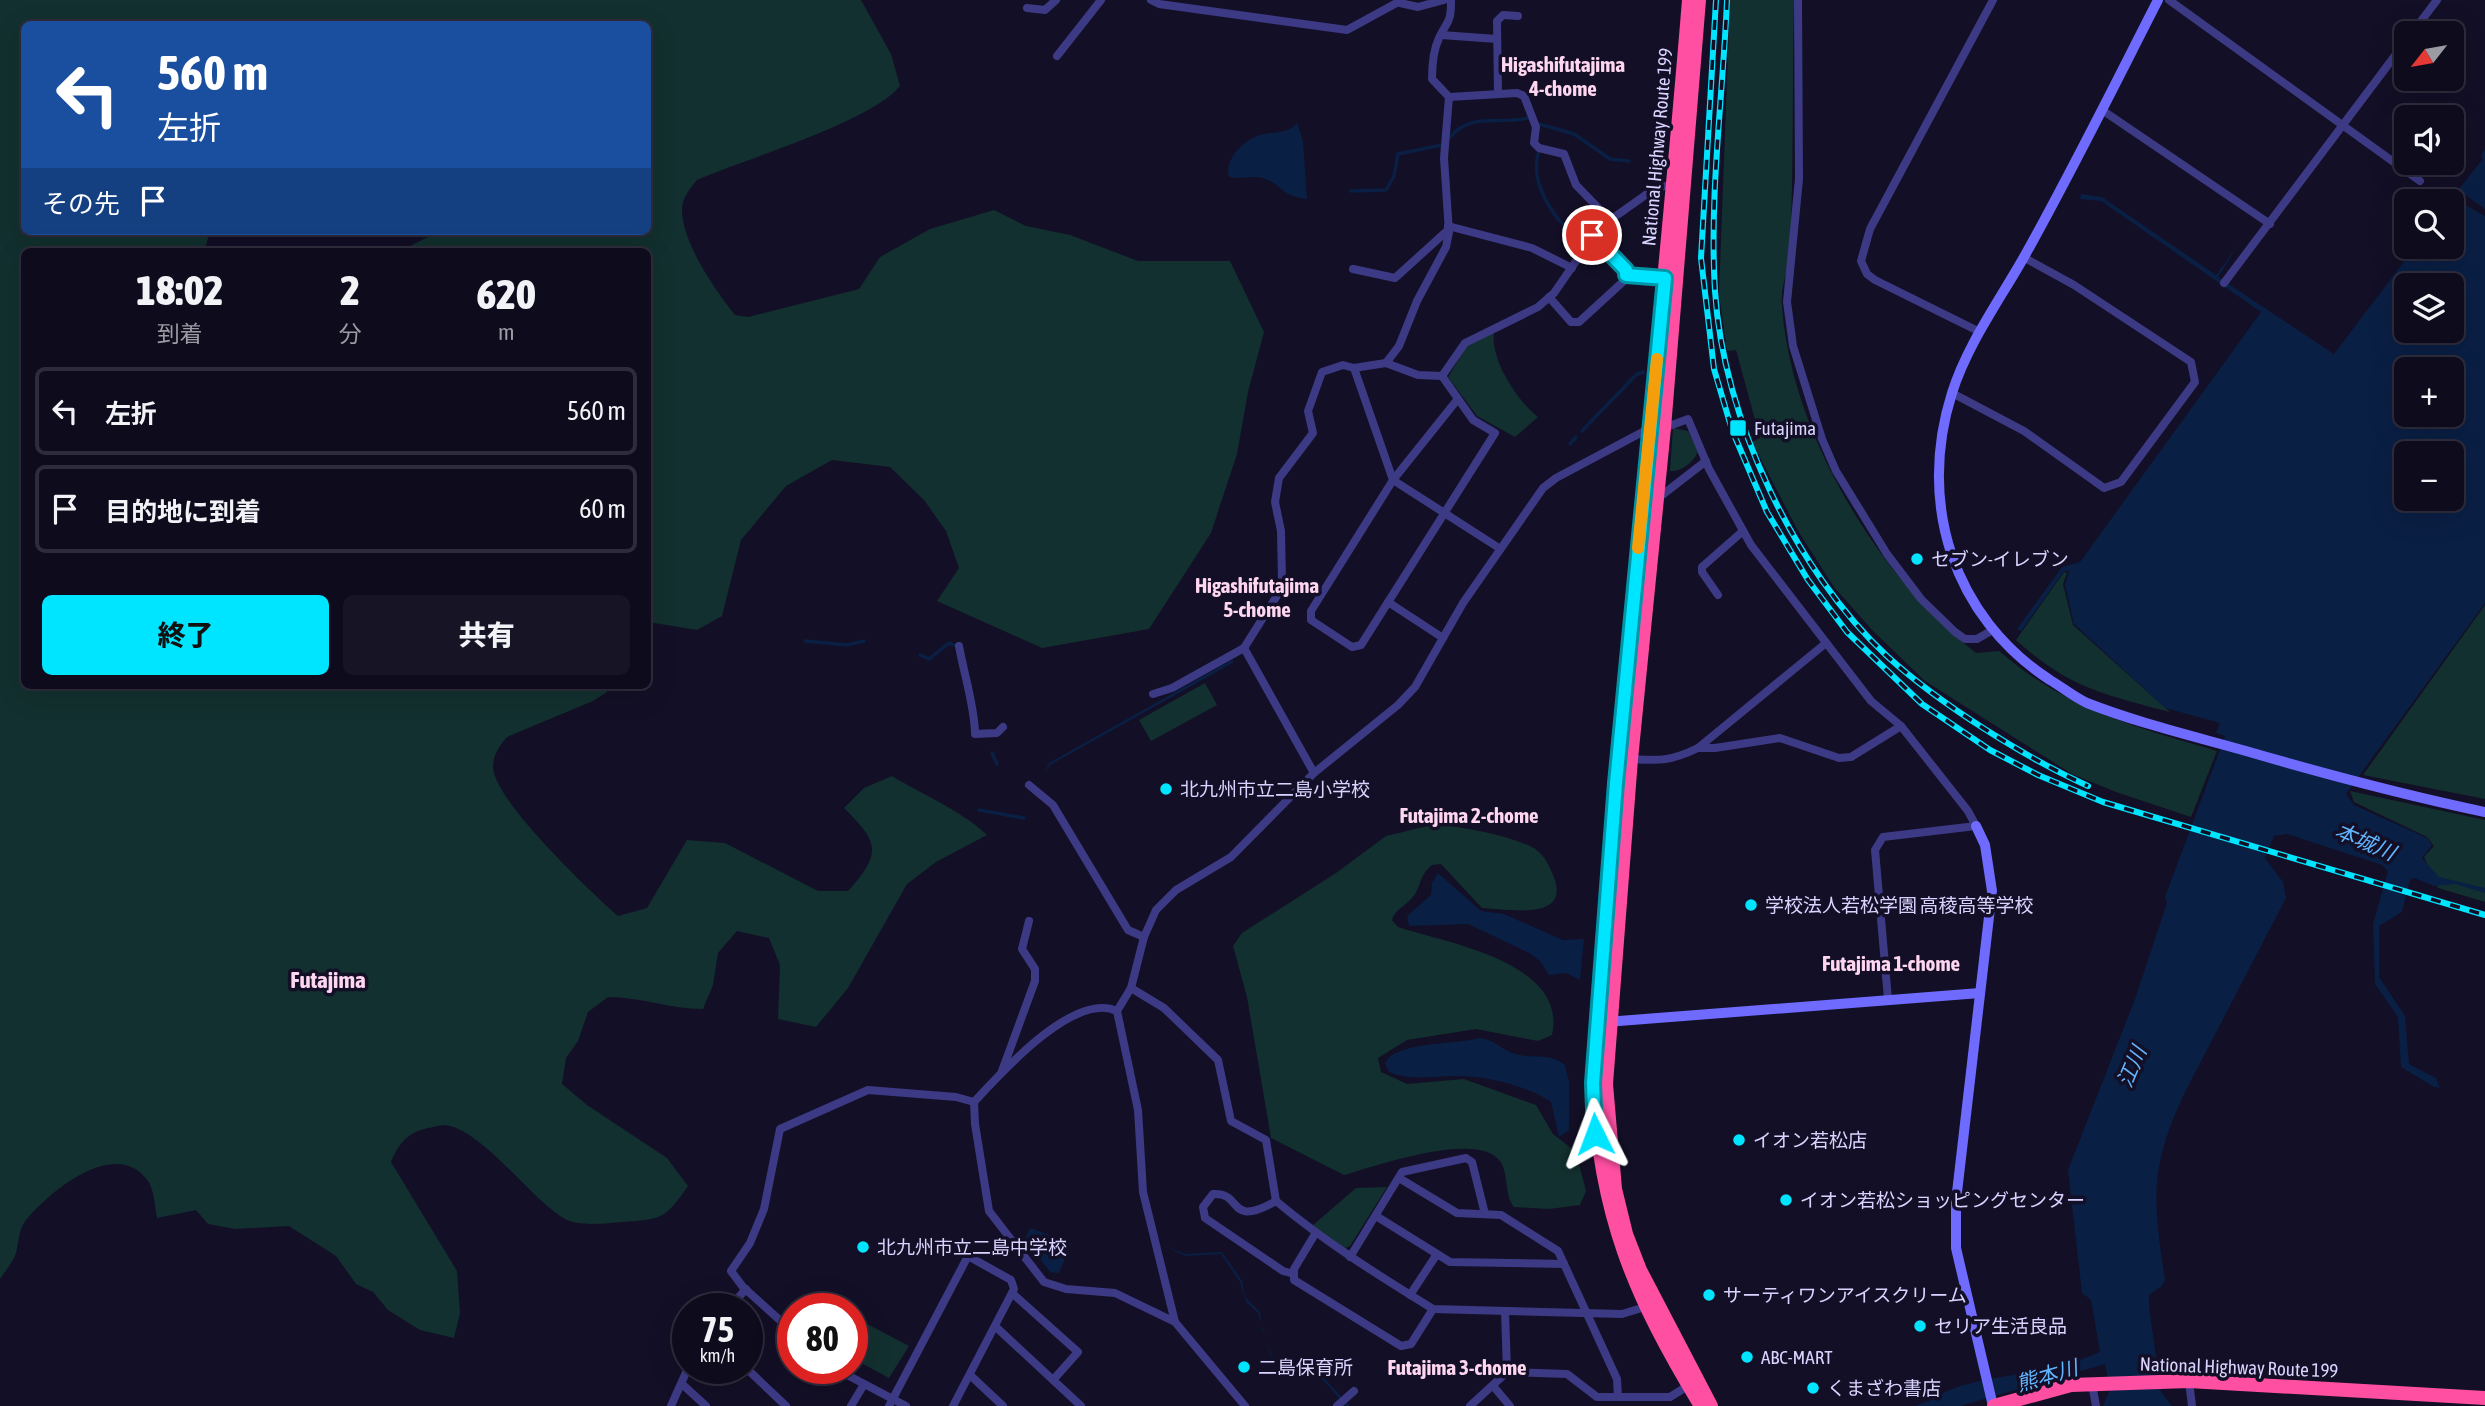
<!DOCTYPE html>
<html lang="ja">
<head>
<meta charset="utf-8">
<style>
  :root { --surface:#0e0b1c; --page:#171425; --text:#f1f3f6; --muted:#9b9ba3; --line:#2e2b3b; --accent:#00e5ff }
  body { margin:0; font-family:"Asap Condensed","Noto Sans JP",sans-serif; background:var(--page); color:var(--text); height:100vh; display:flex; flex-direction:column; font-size:26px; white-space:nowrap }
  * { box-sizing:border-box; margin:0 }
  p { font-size:23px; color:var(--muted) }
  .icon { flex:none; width:38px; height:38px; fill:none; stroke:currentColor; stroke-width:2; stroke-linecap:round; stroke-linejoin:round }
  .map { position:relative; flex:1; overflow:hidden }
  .drawer { position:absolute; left:21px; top:248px; width:630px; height:441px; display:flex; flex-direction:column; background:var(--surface); border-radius:10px; box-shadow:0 7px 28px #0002,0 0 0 2px var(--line) }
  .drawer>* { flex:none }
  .banner { position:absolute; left:21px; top:21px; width:630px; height:214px; border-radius:10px; box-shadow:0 7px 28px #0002,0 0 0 2px var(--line); background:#1a4fa0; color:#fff; overflow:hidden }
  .needle { width:46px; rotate:239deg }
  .fabs { position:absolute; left:2394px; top:21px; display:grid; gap:14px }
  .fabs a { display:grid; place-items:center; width:70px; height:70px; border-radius:10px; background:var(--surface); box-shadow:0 7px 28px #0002,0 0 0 2px var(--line); font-size:35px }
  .speed { position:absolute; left:672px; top:1293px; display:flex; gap:14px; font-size:35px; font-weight:700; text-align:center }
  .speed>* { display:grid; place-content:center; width:91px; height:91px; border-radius:50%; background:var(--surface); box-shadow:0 7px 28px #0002,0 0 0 2px var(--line); line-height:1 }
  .speed small { font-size:18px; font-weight:400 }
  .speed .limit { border:10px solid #d22; background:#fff; color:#111 }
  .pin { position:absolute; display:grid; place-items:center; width:60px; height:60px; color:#fff; margin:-30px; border:4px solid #fff; border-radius:50%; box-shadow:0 2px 7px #0007 }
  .me { position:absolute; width:77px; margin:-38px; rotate:357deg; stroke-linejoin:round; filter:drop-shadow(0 0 5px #0008) }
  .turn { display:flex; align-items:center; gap:24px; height:147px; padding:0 21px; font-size:32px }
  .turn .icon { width:91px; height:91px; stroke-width:2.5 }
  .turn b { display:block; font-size:49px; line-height:60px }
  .then { display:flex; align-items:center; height:66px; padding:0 21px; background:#0003; gap:14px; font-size:26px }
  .eta { display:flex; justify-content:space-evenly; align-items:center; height:119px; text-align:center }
  .eta b { font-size:42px; font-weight:800; line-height:49px }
  .button { display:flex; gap:14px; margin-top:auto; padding:14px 21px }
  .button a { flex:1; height:80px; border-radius:10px; background:var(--accent); color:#111; font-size:28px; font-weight:800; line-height:80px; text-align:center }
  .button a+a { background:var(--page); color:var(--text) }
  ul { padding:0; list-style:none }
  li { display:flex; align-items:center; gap:21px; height:88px; margin:0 14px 10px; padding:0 7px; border:4px solid var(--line); border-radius:10px }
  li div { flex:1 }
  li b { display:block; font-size:26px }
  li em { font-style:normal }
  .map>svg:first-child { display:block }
</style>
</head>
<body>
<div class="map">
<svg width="2485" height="1406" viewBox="0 0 2485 1406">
  <rect width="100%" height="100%" fill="#130f26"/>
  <!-- green -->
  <g fill="#12302f">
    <path d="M 0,0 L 861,0 L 891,54 L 900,86 C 871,122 745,159 697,180 C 690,188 683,197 682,208 C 681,241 715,290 735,315 L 748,317 L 859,289 L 880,257 L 930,229 L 994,210 L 1026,226 L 1070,235 L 1138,261 L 1230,261 L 1264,332 L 1248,392 L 1237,454 L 1211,533 L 1149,629 L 1042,648 L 937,601 L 959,568 L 946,531 L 924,500 L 890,467 L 832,460 L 786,486 L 741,540 L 722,616 L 697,630 L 648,622 L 648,252 L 398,252 L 440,231 L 648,231 L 648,24 L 24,24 L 24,231 L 210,231 L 204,252 L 24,252 L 24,686 L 608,686 L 607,692 L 593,701 L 507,737 C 499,746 494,754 493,766 C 492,799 592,893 618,916 L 647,908 L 687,840 L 725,843 L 818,891 L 848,891 C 883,852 878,842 844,808 L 864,788 L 892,776 C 925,796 959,809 987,835 L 936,862 L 907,884 L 848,988 L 816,1027 L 778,1019 L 780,965 L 769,938 L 737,931 L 718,953 L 713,985 L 703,1009 C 670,1009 641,997 608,997 L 588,1012 L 578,1041 L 566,1058 L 562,1084 L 587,1105 L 667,1158 L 688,1186 C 665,1219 663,1219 623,1222 C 607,1223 579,1227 565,1219 C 530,1199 481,1127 443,1125 C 439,1125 432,1128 428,1128 C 407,1133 399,1143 391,1162 L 457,1271 L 460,1313 L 454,1338 L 420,1330 L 388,1310 L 373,1292 L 356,1284 L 336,1256 L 289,1226 L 235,1229 L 208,1224 L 196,1210 L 157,1218 C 155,1208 154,1189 148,1181 C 116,1136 50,1191 26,1220 C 18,1229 19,1245 15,1256 C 11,1264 5,1272 0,1279 Z"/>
    <path d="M 1730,0 L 1794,0 C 1792,83 1794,166 1790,249 C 1789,268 1780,287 1782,306 C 1791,433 1878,577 1976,653 L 1999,651 C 2068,710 2132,726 2217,751 L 2191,817 L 2116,792 L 2072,774 L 1925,681 L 1873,631 L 1834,587 L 1798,531 L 1752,442 L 1760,438 L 1736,350 L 1727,351 L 1719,293 Z"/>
    <path d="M 1494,332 C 1490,360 1518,401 1538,417 L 1515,437 L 1477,416 L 1448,377 L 1468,344 Z"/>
    <path d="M 1673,428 L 1688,431 L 1698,451 C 1694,462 1681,472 1670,471 Z"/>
    <path d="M 2064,572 L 2067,573 L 2063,584 L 2073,625 L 2170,712 C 2103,694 2069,688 2016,640 Z"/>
    <polygon points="2485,605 2485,799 2363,775"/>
    <polygon points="1205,683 1217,705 1151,741 1139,720"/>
    <polygon points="2350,791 2485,820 2485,902 2438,888 2424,857 2434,846 2427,837 2354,802"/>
    <path d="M 1436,824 C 1467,828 1502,834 1530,846 C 1543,852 1548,863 1553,875 C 1573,922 1508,909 1482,908 L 1441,864 L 1432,865 C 1417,877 1422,889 1411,899 C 1403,908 1396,908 1392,920 L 1398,927 C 1447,943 1568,962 1552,1035 L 1538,1041 L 1476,1029 L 1407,1040 L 1378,1058 L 1381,1072 L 1407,1084 L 1464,1079 L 1536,1105 L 1553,1134 L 1576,1152 L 1586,1191 L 1580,1205 L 1549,1209 L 1514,1207 C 1504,1195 1509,1174 1500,1161 C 1478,1130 1375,1166 1344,1175 L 1271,1138 L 1247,997 L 1233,946 L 1242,933 L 1336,873 L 1386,836 Z"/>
    <polygon points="1387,1187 1350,1246 1345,1248 1312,1226 1356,1188"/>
    <polygon points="852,1316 909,1346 889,1378 852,1358"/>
  </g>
  <!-- water -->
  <g fill="#0a1f44" fill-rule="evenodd">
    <path d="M 1297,123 L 1303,141 L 1307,199 C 1279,196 1283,184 1262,178 C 1251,175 1239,180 1229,177 C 1224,159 1244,140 1260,135 C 1273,131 1287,135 1297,123 Z"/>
    <polygon points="2485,149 2485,209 2458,190 2482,160 2481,155"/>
    <path d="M 2081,194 L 2102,197 L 2216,275 L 2239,244 L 2218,277 L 2334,354 L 2415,247 L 2452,247 L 2452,201 L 2448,201 L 2451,197 L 2485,216 L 2485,603 L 2346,794 L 2354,805 L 2427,838 L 2432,845 L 2422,858 L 2439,877 L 2485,888 L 2485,893 L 2455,884 L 2434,886 L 2414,878 L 2410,880 L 2402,912 L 2379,926 L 2379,977 L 2405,1016 L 2409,1064 L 2436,1078 L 2440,1088 L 2434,1087 L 2401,1067 L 2398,1017 L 2375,984 L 2373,924 L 2388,871 L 2382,865 L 2287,834 L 2274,836 L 2265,858 L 2283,882 L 2286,898 L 2184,1094 C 2149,1170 2153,1200 2165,1280 L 2162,1286 L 2149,1295 L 2149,1306 L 2161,1392 L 2172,1406 L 2103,1406 L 2110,1390 L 2105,1364 L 1960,1406 L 1915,1406 C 1932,1401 1947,1389 1964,1385 C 2013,1372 2053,1373 2100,1352 L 2091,1300 L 2082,1293 L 2068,1170 L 2135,999 L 2167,903 L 2165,897 L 2225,736 L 2216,733 L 2220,723 L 2165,708 L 2074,624 L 2065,585 L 2069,571 L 2064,571 L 2021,631 L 2017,629 L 2062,567 L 2080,562 L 2261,312 L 2101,201 L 2080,199 ZM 2406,285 L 2452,285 L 2452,331 L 2406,331 ZM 2406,369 L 2452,369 L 2452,415 L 2406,415 ZM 2406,453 L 2452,453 L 2452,499 L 2406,499 Z"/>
    <polygon points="1232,660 1234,662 1213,674 1050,765 1044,774 1049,763"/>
    <polygon points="1438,873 1481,911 1504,914 1563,940 1584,939 1580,980 1566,973 1549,975 1540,961 1531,954 1468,924 1409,926 1407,916 1431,895 1432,883"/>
    <path d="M 1479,1038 C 1492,1038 1502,1050 1515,1054 C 1533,1059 1549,1052 1565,1065 L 1569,1082 L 1569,1130 L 1559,1137 L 1551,1102 C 1528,1086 1483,1075 1455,1076 C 1433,1076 1410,1081 1389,1072 L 1385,1064 C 1393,1041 1457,1045 1479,1038 Z"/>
    <polygon points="1030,1228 1071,1243 1059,1273 1050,1272 1025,1239"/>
    <polygon points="1161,1244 1185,1254 1222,1252 1242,1281 1245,1297 1260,1312 1262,1329 1273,1358 1325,1379 1350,1406 1346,1406 1324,1381 1272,1359 1258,1313 1246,1302 1240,1282 1221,1254 1185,1256"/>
  </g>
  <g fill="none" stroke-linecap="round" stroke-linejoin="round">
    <!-- stream -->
    <g stroke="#0a1f44" stroke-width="3.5">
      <polyline points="1539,124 1574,134 1610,159 1629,161"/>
      <path d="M 1450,137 C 1471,112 1499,125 1528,118"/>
      <path d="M 1539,151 C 1528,183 1556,225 1583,240"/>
      <polyline points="1351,191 1386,190 1394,176 1398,154 1442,145"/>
      <polyline points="1605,407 1637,374 1644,372"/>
      <polyline points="1582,431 1604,408"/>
      <polyline points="1570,444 1576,437"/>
      <polyline points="805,641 847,645 864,641"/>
      <polyline points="920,655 929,659 949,643 956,646"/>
      <polyline points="992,753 997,764"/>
      <polyline points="979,810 1024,818"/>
    </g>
    <!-- street -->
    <g stroke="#3d3a85" stroke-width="8">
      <polyline points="1151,0 1159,4 1347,30 1402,0"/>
      <polyline points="1798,0 1799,179 1787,302 1793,346 1822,439 1836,471 1887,554 1921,599 1955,632 1965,639 1977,639 1991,631"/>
      <polyline points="2169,0 2420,181"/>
      <polyline points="1400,3 1418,7 1444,0"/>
      <polyline points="1027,8 1045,10 1056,0"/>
      <polyline points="2412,33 2437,0"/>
      <polyline points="1441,35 1497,39"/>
      <polyline points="1057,56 1101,0"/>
      <polyline points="1498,94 1497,21 1503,15 1518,16"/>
      <polyline points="1449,97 1517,93 1524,96 1536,127 1534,143 1539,148 1564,154 1576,185 1610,220"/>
      <polyline points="2102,110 2270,224"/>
      <polyline points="1448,226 1532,248 1572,268"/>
      <polyline points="1353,269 1395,278 1448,230"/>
      <polyline points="1626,275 1665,278"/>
      <polyline points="2224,283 2406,41"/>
      <polyline points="1549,297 1571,322 1579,322 1626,279 1626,270 1592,235"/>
      <polyline points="1980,332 1875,280 1867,274 1861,261 1870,229 1993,0"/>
      <path d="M 1386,363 L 1399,346 L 1417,301 L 1446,247 L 1449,232 L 1444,158 L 1449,97 L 1432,79 C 1432,65 1433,51 1439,38 C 1448,19 1451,24 1451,0"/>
      <polyline points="1354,368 1393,480 1499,548"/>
      <polyline points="1442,376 1473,420 1495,433 1361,645 1352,647 1311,620 1311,611 1393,480 1457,400"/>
      <polyline points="1952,393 2024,431 2104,488 2121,482 2195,382 2191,362 2074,285 2023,257"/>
      <polyline points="1657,499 1706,461"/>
      <polyline points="1718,595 1702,572 1702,567 1743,531"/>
      <polyline points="1388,602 1443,638"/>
      <path d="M 959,646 C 964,674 975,708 975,734 L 997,733 L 1003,727"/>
      <polyline points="1244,648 1314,773"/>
      <polyline points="1153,694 1172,688 1244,648 1278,594 1282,581 1281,531 1275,502 1279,478 1313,433 1308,411 1322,372 1343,365 1354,368 1386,363 1418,375 1442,376 1465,343 1538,307 1554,293 1599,228 1654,189 1676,183"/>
      <polyline points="1698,748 1715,748 1780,738 1839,758 1851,757 1901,726"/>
      <path d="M 1631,759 C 1660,761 1671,761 1698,748 L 1826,643"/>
      <polyline points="1029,785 1053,805 1128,930 1144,937"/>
      <path d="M 1131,988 L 1164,1008 L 1218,1060 L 1231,1121 L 1266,1140 L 1276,1201 C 1325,1242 1378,1275 1433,1309 L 1622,1314 L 1645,1307"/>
      <path d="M 1117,1011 C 1074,991 1001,1073 974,1102 L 975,1124 L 989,1211 L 1044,1282 L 1066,1289 L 1115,1293 L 1175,1322"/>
      <polyline points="1002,1071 1035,981 1035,969 1022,949 1029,921"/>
      <polyline points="1399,1178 1457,1213 1501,1215 1558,1251 1617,1379 1618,1397"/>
      <path d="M 1276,1201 C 1226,1229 1244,1192 1213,1194 L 1203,1207 L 1205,1218 L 1283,1271 L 1294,1274"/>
      <polyline points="1376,1216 1450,1262 1564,1264"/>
      <polyline points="1315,1234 1294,1269 1294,1280 1401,1346 1411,1344 1433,1309"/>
      <polyline points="1350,1257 1402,1172 1466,1158 1472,1162 1485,1214"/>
      <polyline points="1012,1293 1078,1352 1053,1380"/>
      <polyline points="1410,1295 1437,1254"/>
      <polyline points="728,1309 746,1289"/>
      <polyline points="1505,1311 1507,1372"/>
      <polyline points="996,1327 1081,1406"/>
      <polyline points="793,1332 743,1287 731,1271 750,1243 764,1209 780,1129 868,1090 956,1097 974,1102"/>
      <polyline points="746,1368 786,1406"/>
      <polyline points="834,1368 906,1406"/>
      <polyline points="970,1375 1003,1406"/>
      <polyline points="2189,1381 2192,1406"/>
      <polyline points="682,1384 706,1406"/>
      <polyline points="2092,1384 2096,1406"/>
      <polyline points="1494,1387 1510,1406"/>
      <polyline points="671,1406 688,1368"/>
      <polyline points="851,1406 863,1386"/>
      <polyline points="889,1406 968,1256 1011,1280 1014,1289 953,1406"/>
      <polyline points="1245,1406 1175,1322 1143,1192 1138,1110 1117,1011 1131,988 1144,937 1156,910 1176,890 1231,857 1314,773 1398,705 1415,687 1463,603 1543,488 1556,478 1650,428 1664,428 1688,419 1709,469 1751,545 1871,701 1901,726 1968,811 1976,826 1883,837 1875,850 1888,999"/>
      <polyline points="1337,1406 1354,1391"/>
      <polyline points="1470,1406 1507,1372 1567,1374 1597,1397 1670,1397 1691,1384"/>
    </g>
    <!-- secondary -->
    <g stroke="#6f6bff" stroke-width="10">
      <path d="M 2158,0 C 2114,86 2071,173 2024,257 C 1999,301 1967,345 1952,393 C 1917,503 1953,617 2050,680 C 2062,687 2074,697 2087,703 C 2138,723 2193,736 2246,751 C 2325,774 2404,795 2485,812"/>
      <polyline points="1976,826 1985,845 1992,891 1956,1201 1956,1248 1993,1406"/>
      <polyline points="1606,1022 1980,993"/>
    </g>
    <!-- highway -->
    <g stroke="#ff4fa3" stroke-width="14">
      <path d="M 1689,0 C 1660,361 1616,721 1593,1083 C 1600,1215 1633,1294 1701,1406"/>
      <polyline points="1699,0 1664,428 1631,759 1606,1084 1615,1189 1626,1234 1640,1270 1711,1406"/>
      <polyline points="1994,1406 2071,1385 2189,1381 2485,1398"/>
    </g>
    <!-- rail casing -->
    <g stroke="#00e5ff" stroke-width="6">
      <g id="rail">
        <polyline points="1716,0 1701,258 1714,369 1732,430 1767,512 1808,580 1847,632 1922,704 1990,750 2038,775 2103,802 2485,915"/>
        <path d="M 1727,0 C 1723,96 1709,195 1715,291 C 1723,418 1794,570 1888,657 C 1940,704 2024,757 2088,786"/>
      </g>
    </g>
    <!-- rail -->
    <use href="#rail" stroke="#130f26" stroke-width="3.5" stroke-dasharray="10" stroke-linecap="butt"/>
  </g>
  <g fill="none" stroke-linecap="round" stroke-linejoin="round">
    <!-- route casing -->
    <g stroke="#0095a6" stroke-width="18">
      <polyline id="route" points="1592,235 1626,270 1626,275 1665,278 1616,783 1593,1083 1595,1134"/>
    </g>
    <!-- route -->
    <use href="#route" stroke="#00e5ff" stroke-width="12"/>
    <!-- slow -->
    <polyline stroke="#f59e0b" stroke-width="12" points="1638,548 1657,359"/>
  </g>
  <!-- markers -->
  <g fill="#00e5ff" stroke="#130f26" stroke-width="2.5">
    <rect x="1729" y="419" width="18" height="18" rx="3.5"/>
    <circle cx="1917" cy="559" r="7"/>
    <circle cx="1166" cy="789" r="7"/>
    <circle cx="1751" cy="905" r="7"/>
    <circle cx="1739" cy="1140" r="7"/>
    <circle cx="1786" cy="1200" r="7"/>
    <circle cx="863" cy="1247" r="7"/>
    <circle cx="1709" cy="1295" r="7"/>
    <circle cx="1920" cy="1326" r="7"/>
    <circle cx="1747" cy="1357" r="7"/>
    <circle cx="1244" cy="1367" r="7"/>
    <circle cx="1813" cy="1388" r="7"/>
  </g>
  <g text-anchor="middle" stroke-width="7" stroke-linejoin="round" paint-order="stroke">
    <!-- street labels -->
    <g font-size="19" fill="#d9d4ff" stroke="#130f26">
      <text transform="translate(1657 147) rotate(-85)" y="7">National Highway Route 199</text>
      <text transform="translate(2239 1367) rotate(2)" y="7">National Highway Route 199</text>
    </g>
    <!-- poi labels -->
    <g font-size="19" fill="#d9d4ff" stroke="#130f26" text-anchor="start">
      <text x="1754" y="435">Futajima</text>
      <text x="1931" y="566">セブン-イレブン</text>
      <text x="1180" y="796">北九州市立二島小学校</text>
      <text x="1765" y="912">学校法人若松学園 高稜高等学校</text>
      <text x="1753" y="1147">イオン若松店</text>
      <text x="1800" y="1207">イオン若松ショッピングセンター</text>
      <text x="877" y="1254">北九州市立二島中学校</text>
      <text x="1723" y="1302">サーティワンアイスクリーム</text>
      <text x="1934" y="1333">セリア生活良品</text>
      <text x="1761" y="1364">ABC-MART</text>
      <text x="1258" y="1374">二島保育所</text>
      <text x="1827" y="1395">くまざわ書店</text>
    </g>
    <!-- neighbourhood labels -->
    <g font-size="21" font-weight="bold" fill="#ffd6f0" stroke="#130f26">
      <text x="1563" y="72">Higashifutajima<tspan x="1563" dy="24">4-chome</tspan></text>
      <text x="1257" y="593">Higashifutajima<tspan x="1257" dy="24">5-chome</tspan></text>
      <text x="1469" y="823">Futajima 2-chome</text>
      <text x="1891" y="971">Futajima 1-chome</text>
      <text x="1457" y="1375">Futajima 3-chome</text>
    </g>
    <!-- water labels -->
    <g font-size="21" font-style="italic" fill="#62b6ff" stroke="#130f26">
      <text transform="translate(2365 842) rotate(23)" y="7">本城川</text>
      <text transform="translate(2132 1067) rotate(-67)" y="7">江川</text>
      <text transform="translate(2047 1376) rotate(-16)" y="7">熊本川</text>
    </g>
    <!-- quarter labels -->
    <g font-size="23" font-weight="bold" fill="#ffd6f0" stroke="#130f26">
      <text x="328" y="988">Futajima</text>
    </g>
  </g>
</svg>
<div class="fabs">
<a><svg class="needle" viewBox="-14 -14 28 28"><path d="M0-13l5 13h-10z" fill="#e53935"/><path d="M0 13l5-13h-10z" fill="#9b9ba3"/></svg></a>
<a><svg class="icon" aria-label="sound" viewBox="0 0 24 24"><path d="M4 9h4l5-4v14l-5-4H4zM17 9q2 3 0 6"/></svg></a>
<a><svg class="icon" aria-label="search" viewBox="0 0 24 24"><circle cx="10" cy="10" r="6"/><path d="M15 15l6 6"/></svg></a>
<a><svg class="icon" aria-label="layers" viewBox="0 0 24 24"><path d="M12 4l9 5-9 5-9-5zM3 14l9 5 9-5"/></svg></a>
<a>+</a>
<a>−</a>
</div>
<div class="speed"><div>75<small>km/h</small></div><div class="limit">80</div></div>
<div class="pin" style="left:1592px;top:235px;background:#d93025"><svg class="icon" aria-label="arrive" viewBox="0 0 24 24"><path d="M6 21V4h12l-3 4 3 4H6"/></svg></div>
<svg class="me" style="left:1595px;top:1134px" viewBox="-20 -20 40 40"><path d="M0-17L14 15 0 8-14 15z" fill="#00e5ff" stroke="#fff" stroke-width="4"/></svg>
<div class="banner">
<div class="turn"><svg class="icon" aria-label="left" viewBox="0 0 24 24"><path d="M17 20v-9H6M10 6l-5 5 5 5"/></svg><div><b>560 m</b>左折</div></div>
<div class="then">その先<svg class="icon" aria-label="arrive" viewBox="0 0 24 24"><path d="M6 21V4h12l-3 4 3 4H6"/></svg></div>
</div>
<section class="drawer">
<div class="eta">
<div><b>18:02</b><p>到着</p></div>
<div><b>2</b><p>分</p></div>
<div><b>620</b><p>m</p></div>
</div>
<ul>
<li><svg class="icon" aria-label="left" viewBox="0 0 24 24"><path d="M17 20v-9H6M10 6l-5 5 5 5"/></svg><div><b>左折</b></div><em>560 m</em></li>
<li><svg class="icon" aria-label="arrive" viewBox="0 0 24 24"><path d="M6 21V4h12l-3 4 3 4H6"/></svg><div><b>目的地に到着</b></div><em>60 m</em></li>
</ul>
<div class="button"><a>終了</a><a>共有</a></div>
</section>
</div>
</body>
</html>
